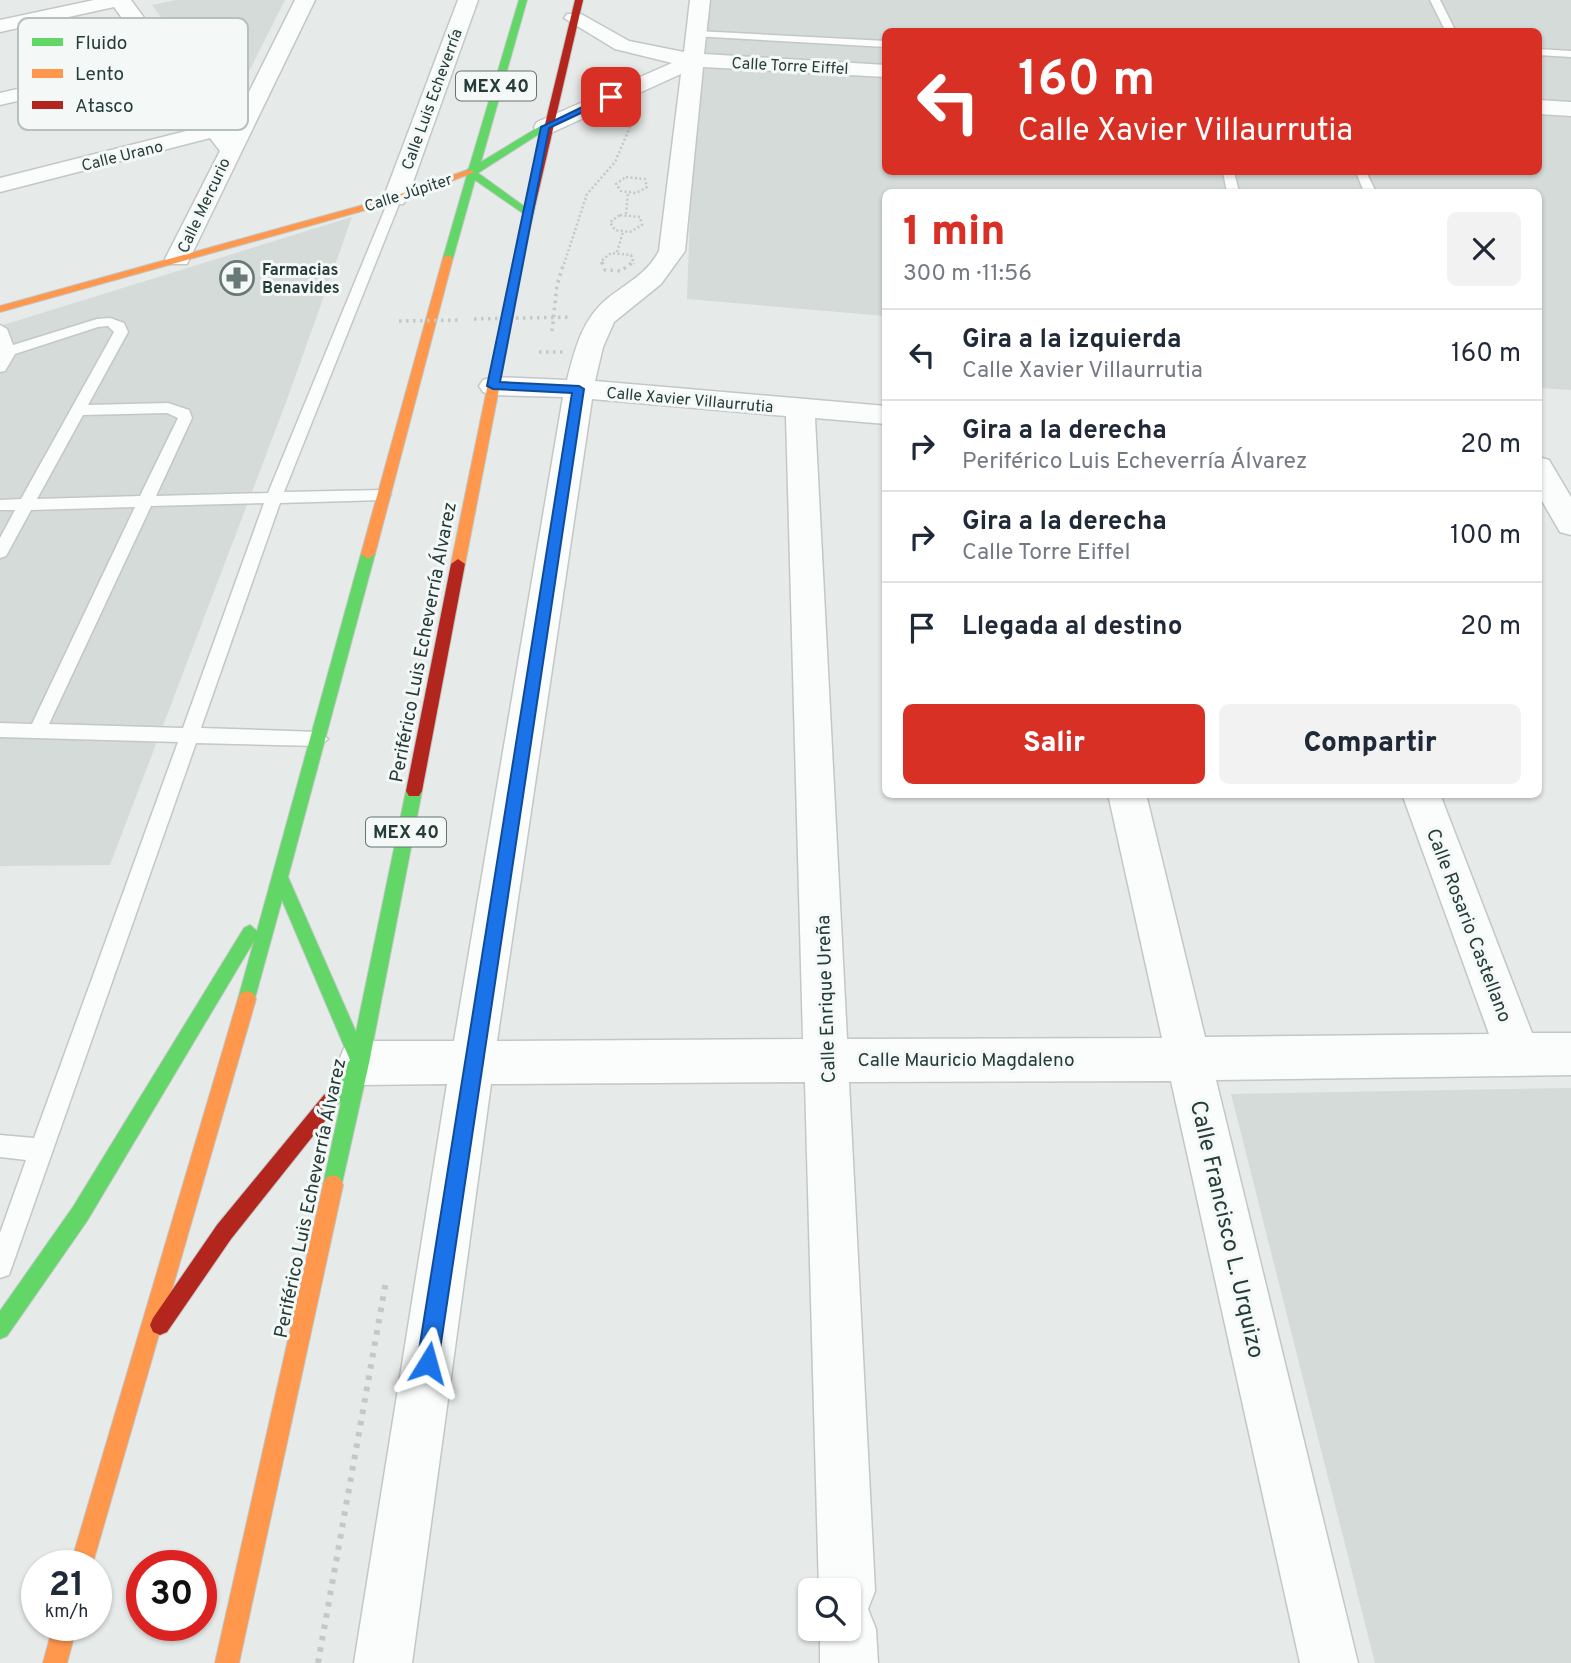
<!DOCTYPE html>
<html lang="es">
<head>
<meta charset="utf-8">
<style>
  :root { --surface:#fff; --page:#f2f2f3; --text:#1f2937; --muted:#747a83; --line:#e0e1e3; --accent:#d93025 }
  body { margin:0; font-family:Overpass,sans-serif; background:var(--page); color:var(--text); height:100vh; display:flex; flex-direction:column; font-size:26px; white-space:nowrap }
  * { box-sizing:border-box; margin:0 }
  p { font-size:23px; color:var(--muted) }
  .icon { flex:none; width:38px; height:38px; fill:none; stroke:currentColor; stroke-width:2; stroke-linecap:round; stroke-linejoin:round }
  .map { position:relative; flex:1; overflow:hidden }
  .side { position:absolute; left:882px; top:189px; width:660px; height:609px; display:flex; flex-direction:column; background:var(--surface); border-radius:10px; box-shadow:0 2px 5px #0004 }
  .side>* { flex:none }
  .banner { position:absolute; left:882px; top:28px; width:660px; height:147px; border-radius:10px; box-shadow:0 2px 5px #0004; background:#d93025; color:#fff; overflow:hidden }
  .buttons { position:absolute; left:798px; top:1578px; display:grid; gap:14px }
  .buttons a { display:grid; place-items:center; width:63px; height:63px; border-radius:10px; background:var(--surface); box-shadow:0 2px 5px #0004; font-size:35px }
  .speed { position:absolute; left:21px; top:1550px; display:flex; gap:14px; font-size:35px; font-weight:700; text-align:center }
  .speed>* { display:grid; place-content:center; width:91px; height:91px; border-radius:50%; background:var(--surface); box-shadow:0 2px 5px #0004; line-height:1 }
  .speed small { font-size:18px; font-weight:400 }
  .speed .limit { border:10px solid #d22; background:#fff; color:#111 }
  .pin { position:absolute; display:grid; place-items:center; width:60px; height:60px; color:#fff; margin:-30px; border-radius:14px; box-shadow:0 4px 10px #0006 }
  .me { position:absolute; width:77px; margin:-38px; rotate:8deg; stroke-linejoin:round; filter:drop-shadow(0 0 5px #0008) }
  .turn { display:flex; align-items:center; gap:24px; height:147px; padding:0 21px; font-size:32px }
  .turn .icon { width:91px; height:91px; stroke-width:2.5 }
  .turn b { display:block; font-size:49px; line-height:60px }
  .round { display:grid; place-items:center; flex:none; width:74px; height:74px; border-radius:10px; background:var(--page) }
  .summary { display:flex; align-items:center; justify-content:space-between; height:119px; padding:0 21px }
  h1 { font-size:42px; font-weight:800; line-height:52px; color:var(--accent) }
  .action { display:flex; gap:14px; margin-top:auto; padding:14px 21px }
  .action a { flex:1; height:80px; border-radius:10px; background:var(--accent); color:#fff; font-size:28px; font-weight:800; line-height:80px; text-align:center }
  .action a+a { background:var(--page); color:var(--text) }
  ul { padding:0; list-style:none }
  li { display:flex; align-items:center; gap:21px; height:91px; padding:0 21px; border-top:2px solid var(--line) }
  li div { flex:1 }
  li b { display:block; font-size:26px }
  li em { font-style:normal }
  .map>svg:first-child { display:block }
</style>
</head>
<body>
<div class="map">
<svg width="1571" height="1663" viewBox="0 0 1571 1663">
  <rect width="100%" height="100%" fill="#e6eae9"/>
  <!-- built -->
  <g fill="#d4dbd9" fill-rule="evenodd">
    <polygon points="176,0 285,0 229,111 152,5"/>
    <path d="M 702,0 L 1571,0 L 1571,390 L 1538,388 L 1538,192 L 886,192 L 885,316 L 687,299 L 696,52 ZM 886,32 L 1538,32 L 1538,172 L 886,172 Z"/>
    <polygon points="352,217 288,397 110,865 0,866 0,326"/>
    <polygon points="1571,1088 1571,1663 1375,1663 1231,1094"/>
  </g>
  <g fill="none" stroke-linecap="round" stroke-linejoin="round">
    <!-- lane casing -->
    <g stroke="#c3c7c6" stroke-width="3">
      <g id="lane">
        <polygon points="1430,0 1440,0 1456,32 1446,32"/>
        <polygon points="697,31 886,41 886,47 693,36 693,32"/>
        <polygon points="1538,49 1571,51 1571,57 1538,55"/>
        <polygon points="1223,172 1234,172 1239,192 1227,192"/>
        <polygon points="1356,172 1366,172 1376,192 1364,192"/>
        <path d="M 395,195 L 401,199 L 284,492 L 383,490 L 391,495 L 383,500 L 280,503 L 201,728 L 319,732 L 328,739 L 319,746 L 196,743 L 9,1275 L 0,1278 L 0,1233 L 26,1160 L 0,1157 L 0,1135 L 34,1138 L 178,742 L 0,737 L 0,723 L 32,724 L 135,507 L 31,510 L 6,556 L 0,558 L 0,538 L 15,510 L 0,510 L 0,500 L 21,499 L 114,332 L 108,326 L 98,327 L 15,354 L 5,371 L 0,372 L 0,325 L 7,329 L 13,345 L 97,319 L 110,318 L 124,323 L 128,332 L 88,405 L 168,403 L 189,410 L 192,418 L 156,496 L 268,493 L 389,199 ZM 167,413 L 178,418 L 140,496 L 37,499 L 83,415 ZM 264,503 L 183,728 L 49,724 L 151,506 Z"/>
      </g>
    </g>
    <!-- street casing -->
    <g stroke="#c3c7c6" stroke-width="3">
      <g id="street">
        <polygon points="94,0 131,0 221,122 236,118 295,0 315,0 187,264 169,264 165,259 220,151 210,138 0,192 0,178 202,127 159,68 0,105 0,93 151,58 114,7 0,32 0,20"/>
        <polygon points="458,0 478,0 407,199 403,204 387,204 383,199"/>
        <path d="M 690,0 L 710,0 L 704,54 L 886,65 L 886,77 L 703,67 L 685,251 L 661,284 L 614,322 L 603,347 L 595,381 L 886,406 L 886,424 L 815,418 L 847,1039 L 1162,1038 L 1108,794 L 1146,794 L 1205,1037 L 1489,1034 L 1402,794 L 1440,794 L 1532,1033 L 1571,1033 L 1571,1075 L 1216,1080 L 1358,1663 L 1300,1663 L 1171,1081 L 849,1082 L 875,1591 L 868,1609 L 876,1629 L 878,1663 L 820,1663 L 820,1629 L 849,1629 L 849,1591 L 819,1591 L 805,1082 L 491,1084 L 412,1663 L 354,1663 L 447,1084 L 360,1085 L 344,1078 L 338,1063 L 344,1048 L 360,1041 L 454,1041 L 563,397 L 493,395 L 483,392 L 479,386 L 483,380 L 493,377 L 567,380 C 575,349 582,319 608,298 C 627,283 647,274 659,251 L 681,74 L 553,132 L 537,132 L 534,127 L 537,122 L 672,63 L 615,49 L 564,18 L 567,14 L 581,14 L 629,41 L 684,52 ZM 592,399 L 786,416 L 803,1039 L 497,1041 Z"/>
        <polygon points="1538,100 1571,102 1571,116 1538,114"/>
        <polygon points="1538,457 1549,460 1571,497 1571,535 1560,532 1538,494"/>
      </g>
    </g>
    <!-- fast casing -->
    <g stroke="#c1c7c6" stroke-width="2">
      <g id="fast">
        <polygon points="519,0 527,0 481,162 542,125 550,127 478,173 532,212 524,214 475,180 453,258 444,260 443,258 467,175 465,172 469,168"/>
        <polygon points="368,549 375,554 288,877 356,1032 406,791 409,786 419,786 422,791 369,1063 340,1192 333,1195 326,1192 323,1185 341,1102 330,1110 324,1107 321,1101 350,1060 282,900 253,1005 247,1007 241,1005 238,999 254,941 87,1221 7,1336 0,1339 0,1311 73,1207 244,928 250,925 257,931 361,554"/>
      </g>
    </g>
    <!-- slow casing -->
    <g stroke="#c1c7c6" stroke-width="2">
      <g id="slow">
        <polygon points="467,170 475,172 398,201 0,312 0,306 392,197"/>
        <polygon points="525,225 530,228 465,564 458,569 451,564 520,228"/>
        <polygon points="448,255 453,258 375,554 368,559 361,554 443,258"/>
        <polygon points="247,991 253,993 256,999 92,1566 70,1566 238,999 241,993"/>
        <polygon points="333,1175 340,1178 343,1185 239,1663 215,1663 323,1185 326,1178"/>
        <polygon points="53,1626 77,1626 67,1663 43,1663"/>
      </g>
    </g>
    <!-- jam casing -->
    <g stroke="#c1c7c6" stroke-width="2">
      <g id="jam">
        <polygon points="575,0 583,0 530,228 525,231 520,228"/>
        <polygon points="458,559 465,564 422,791 419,796 409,796 406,791 451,564"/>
        <polygon points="330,1092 336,1095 339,1101 336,1107 231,1239 167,1332 160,1335 153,1332 150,1325 153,1318 217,1225 324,1095"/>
      </g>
    </g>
    <!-- path-far2 -->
    <g stroke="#c2cac9" stroke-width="2.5" stroke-dasharray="2 2.5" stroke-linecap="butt">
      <polygon points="626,177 645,179 647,187 636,193 621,191 616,184"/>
      <polyline points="626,214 628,193"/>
      <polygon points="620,215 640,217 642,225 630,232 615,230 610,222"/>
      <polyline points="617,252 623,232"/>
      <polyline points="564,264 587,194 615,162 630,127"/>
      <polyline points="602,264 601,261 611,253 631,255 634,264"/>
    </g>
    <!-- path-far1 -->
    <g stroke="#c2cac9" stroke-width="3.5" stroke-dasharray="2.5 4.5" stroke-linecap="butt">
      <polyline points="602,262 605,270 621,271 633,262"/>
      <polyline points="552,331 557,285 564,262"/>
    </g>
    <!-- path -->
    <polyline stroke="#c2cac9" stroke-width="6" stroke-dasharray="4.5 7" stroke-linecap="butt" points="318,1663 386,1281"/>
    <!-- lane -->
    <use href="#lane" fill="#fbfcfc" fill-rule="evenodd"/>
    <!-- street -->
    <use href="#street" fill="#fbfcfc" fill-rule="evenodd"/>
    <!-- fast -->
    <use href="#fast" fill="#63d668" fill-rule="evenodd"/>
    <!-- slow -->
    <use href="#slow" fill="#ff974d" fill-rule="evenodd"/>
    <!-- jam -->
    <use href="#jam" fill="#b3261e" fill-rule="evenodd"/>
    <!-- path-bridge -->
    <g stroke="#c2cac9" stroke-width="3.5" stroke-dasharray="2.5 4.5" stroke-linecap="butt">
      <polyline points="474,319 572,317"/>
      <polyline points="399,321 462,320"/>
      <polyline points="539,352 566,352"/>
    </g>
  </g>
  <!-- route -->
  <polygon fill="#1a73e8" stroke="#114b97" stroke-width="2" points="607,95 615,97 549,128 500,382 579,386 584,389 438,1363 435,1371 428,1374 420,1371 417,1363 572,393 493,389 487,386 541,127"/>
  <!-- icons -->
  <defs>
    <g id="pharmacy-ring" transform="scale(1.75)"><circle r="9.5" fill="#f4f9f7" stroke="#697977" stroke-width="1.5"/><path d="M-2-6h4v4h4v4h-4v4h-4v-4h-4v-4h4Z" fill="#697977"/></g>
  </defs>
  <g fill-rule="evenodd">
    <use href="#pharmacy-ring" x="237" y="278"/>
  </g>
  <g text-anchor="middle" stroke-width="6" stroke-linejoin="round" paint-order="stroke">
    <!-- far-street labels -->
    <g font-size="16" fill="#253c3a" stroke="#f4f9f7">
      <text transform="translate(790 65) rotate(3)" y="6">Calle Torre Eiffel</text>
      <text transform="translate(431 99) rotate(-70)" y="6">Calle Luis Echeverría</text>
      <text transform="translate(122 155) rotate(-14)" y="6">Calle Urano</text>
      <text transform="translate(408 192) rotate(-18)" y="6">Calle Júpiter</text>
      <text transform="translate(203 205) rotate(-65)" y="6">Calle Mercurio</text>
      <text transform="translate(690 399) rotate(5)" y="6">Calle Xavier Villaurrutia</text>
    </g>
    <!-- far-poi labels -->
    <g font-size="16" font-weight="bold" fill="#253c3a" stroke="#f4f9f7" text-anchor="start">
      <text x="262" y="275">Farmacias<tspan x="262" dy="18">Benavides</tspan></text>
    </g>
    <!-- shield labels -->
    <g fill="#f4f9f7" stroke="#637573" stroke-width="2">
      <rect x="456" y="71.5" width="80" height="29" rx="5"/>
      <rect x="366" y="817.5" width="80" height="29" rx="5"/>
    </g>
    <g font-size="18" font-weight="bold" fill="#253c3a">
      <text x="496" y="92">MEX 40</text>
      <text x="406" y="838">MEX 40</text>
    </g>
    <!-- street labels -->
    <g font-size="19" fill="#253c3a" stroke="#f4f9f7">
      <text transform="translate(422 642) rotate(-79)" y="7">Periférico Luis Echeverría Álvarez</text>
      <text transform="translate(1470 925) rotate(69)" y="7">Calle Rosario Castellano</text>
      <text transform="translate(825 999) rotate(-92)" y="7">Calle Enrique Ureña</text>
      <text x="966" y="1066">Calle Mauricio Magdaleno</text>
      <text transform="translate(309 1198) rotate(-78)" y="7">Periférico Luis Echeverría Álvarez</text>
    </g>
    <!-- near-street labels -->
    <g font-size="23" fill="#253c3a" stroke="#f4f9f7">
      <text transform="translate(1228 1229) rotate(77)" y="8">Calle Francisco L. Urquizo</text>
    </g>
  </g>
  <!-- legend -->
  <rect x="18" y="18" width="230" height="112" rx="10" fill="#f4f9f7" stroke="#b6c0be" stroke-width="2"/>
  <rect x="32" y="38" width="31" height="8" fill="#63d668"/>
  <rect x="32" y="69" width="31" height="9" fill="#ff974d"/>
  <rect x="32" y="101" width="31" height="8" fill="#b3261e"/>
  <g font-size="19" fill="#253c3a">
    <text x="75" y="49">Fluido</text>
    <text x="75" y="80">Lento</text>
    <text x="75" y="112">Atasco</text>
  </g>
</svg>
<div class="buttons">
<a><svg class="icon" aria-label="search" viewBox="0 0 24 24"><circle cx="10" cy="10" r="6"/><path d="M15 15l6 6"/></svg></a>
</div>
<div class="speed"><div>21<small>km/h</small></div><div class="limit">30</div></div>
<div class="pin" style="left:611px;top:97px;background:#d93025"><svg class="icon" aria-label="arrive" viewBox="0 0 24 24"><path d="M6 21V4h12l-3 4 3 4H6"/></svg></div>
<svg class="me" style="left:428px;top:1363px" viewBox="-20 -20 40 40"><path d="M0-17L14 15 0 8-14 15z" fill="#1a73e8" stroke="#fff" stroke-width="4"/></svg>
<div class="banner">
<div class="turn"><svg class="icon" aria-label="left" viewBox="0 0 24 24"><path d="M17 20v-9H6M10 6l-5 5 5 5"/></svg><div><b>160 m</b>Calle Xavier Villaurrutia</div></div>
</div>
<section class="side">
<div class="summary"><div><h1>1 min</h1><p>300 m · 11:56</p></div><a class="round"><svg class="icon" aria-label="close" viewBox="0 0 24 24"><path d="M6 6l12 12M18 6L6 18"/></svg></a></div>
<ul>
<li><svg class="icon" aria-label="left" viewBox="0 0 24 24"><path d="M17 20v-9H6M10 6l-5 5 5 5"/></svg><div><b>Gira a la izquierda</b><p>Calle Xavier Villaurrutia</p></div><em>160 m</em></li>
<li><svg class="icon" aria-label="right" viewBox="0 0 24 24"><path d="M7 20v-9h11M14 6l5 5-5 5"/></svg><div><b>Gira a la derecha</b><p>Periférico Luis Echeverría Álvarez</p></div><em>20 m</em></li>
<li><svg class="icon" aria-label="right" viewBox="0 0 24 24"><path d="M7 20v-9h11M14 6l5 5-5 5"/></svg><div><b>Gira a la derecha</b><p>Calle Torre Eiffel</p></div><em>100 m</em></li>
<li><svg class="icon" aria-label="arrive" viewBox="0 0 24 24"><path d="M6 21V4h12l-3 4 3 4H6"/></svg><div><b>Llegada al destino</b></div><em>20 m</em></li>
</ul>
<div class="action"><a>Salir</a><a>Compartir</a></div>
</section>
</div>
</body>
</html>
